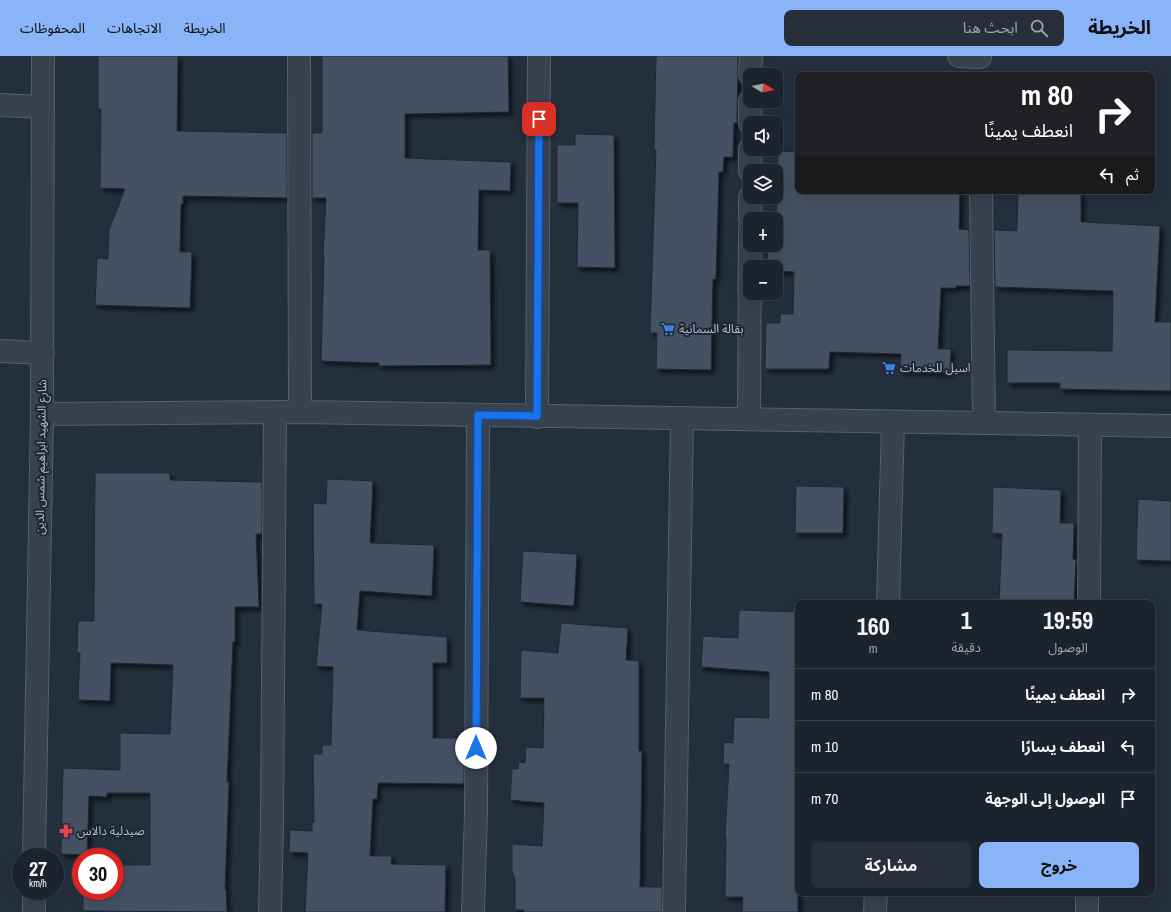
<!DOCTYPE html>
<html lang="ar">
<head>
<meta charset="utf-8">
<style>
  :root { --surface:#1b232e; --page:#282f3a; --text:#f1f3f6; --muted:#a0a4aa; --line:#39404a; --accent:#8ab4f8 }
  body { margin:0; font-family:"Archivo Narrow","Noto Sans Arabic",sans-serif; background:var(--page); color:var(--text); direction:rtl; height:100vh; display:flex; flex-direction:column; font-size:15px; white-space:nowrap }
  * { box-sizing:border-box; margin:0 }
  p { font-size:13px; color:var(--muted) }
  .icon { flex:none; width:22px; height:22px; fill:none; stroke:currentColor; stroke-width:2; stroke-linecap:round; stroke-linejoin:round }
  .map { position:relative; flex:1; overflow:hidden; direction:ltr }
  .drawer { position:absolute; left:795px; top:544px; width:360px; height:296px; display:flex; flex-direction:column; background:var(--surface); border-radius:8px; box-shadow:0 4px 16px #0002,0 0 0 1px var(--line); direction:rtl }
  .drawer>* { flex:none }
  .guide { position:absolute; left:795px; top:16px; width:360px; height:122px; border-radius:8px; box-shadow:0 4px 16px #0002,0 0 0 1px var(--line); direction:rtl; background:#202124; color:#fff; overflow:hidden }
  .needle { width:26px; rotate:100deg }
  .tools { position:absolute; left:743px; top:12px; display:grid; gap:8px }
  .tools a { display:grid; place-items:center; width:40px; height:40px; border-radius:8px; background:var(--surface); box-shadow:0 4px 16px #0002,0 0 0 1px var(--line); font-size:20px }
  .speed { position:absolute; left:12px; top:792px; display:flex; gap:8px; font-size:20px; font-weight:700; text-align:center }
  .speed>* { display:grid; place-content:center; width:52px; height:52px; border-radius:50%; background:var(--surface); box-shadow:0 4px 16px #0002,0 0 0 1px var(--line); line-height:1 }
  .speed small { font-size:10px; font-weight:400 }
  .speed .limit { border:6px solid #d22; background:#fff; color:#111 }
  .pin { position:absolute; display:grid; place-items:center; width:34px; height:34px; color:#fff; margin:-17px; border-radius:8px; box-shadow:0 2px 6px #0006 }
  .me { position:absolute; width:44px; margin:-22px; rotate:0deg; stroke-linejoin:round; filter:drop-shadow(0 0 3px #0008) }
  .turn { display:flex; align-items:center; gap:14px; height:84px; padding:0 16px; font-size:18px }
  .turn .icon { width:52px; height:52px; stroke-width:2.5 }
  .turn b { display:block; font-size:28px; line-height:34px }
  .then { display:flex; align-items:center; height:38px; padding:0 16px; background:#0003; gap:8px; font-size:15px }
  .eta { display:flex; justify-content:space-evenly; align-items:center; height:68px; text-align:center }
  .eta b { font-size:24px; font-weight:700; line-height:28px }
  .button { display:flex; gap:8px; margin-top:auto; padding:8px 16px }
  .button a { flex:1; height:46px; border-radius:8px; background:var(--accent); color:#111; font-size:16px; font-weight:700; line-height:46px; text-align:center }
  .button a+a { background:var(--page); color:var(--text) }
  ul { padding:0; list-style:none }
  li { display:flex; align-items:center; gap:12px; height:52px; padding:0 16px; border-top:1px solid var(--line) }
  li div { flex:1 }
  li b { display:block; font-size:15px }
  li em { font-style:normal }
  header { display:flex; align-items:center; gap:24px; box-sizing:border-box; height:56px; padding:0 20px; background:var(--accent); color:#111 }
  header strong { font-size:19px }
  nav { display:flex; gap:22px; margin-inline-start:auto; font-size:14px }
  .search { width:280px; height:36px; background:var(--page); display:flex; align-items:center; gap:10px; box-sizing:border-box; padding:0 14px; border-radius:8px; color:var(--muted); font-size:15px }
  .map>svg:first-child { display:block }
</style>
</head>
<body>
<header>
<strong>الخريطة</strong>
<div class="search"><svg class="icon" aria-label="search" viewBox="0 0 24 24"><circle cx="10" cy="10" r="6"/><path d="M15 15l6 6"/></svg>ابحث هنا</div>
<nav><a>الخريطة</a><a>الاتجاهات</a><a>المحفوظات</a></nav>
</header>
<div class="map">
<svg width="1171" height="856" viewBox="0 0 1171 856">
  <defs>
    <filter id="shadow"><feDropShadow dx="3.5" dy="3.5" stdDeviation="2" flood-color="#0009"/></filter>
  </defs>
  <rect width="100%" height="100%" fill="#242f3e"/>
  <!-- building -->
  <g fill="#455162" stroke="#1f2835" filter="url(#shadow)">
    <polygon points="98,0 178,0 177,75 287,77 287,142 183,140 183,148 181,148 180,196 192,196 190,252 95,249 97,202 108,203 109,174 125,133 100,132 101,53 98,53"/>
    <polygon points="322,0 508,0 509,56 405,58 405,102 511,106 510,135 479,134 478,194 490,194 491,309 379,310 379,307 321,305 324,201 323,201 326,142 312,142 312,77 322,77"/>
    <polygon points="656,0 738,0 737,67 734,67 733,101 724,101 723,116 719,116 716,223 713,223 711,314 656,313 657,277 650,277 656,94 654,94"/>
    <polygon points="575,78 614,79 615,212 577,211 578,147 557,147 557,89 575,89"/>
    <polygon points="778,95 798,96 798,135 960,135 959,173 969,174 970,230 956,230 956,232 941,232 938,293 951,293 950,317 900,315 901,298 830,296 829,313 765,313 766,267 780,267 780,258 793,258 794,216 776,215 776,211 767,211 768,189 776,189 776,163 769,163 769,158 776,158"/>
    <polygon points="1018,135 1081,135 1081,166 1160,170 1155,266 1171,266 1171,335 1060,333 1060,327 1007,327 1007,294 1112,295 1113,235 995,231 994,174 1017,175"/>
    <polygon points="95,417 170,417 170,424 262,426 262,478 256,478 259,551 235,551 235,586 233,586 227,726 229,726 225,833 226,833 227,856 83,855 83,835 115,835 115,809 150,809 150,737 107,737 107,741 89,740 87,799 61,798 63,712 120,714 120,677 170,678 173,609 111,607 110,645 78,644 80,597 77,597 78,565 94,565"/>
    <polygon points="327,423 373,425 370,487 434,489 432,540 360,535 357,574 447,581 447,607 433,607 433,682 464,682 464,728 378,727 377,743 373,743 370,800 392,800 391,808 446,809 445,856 305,856 308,797 289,796 290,774 312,775 312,766 314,766 313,698 322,698 322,689 331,689 333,611 316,610 322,548 314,548 313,447 326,448"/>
    <polygon points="796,430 844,431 843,477 795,477"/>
    <polygon points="993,431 1061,434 1060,467 1074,467 1073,503 1076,504 1074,547 999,547 1002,478 992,477"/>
    <polygon points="1138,443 1171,445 1171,505 1136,504"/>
    <polygon points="523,495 577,498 574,550 520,546"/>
    <polygon points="739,554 798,556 798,856 742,856 743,841 725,841 726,781 725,781 729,708 723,708 724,686 733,687 734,661 769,662 769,616 701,611 703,580 738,582"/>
    <polygon points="561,567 628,572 626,604 639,605 639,695 642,695 640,831 662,831 662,856 524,856 524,854 515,854 515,824 512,814 512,788 542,790 544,747 510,744 512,713 518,713 519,706 525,707 526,691 543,692 544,642 520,642 521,594 558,597"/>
  </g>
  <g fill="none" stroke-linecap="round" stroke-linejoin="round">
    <!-- minor casing -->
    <g stroke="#565f6c" stroke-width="24">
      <g id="minor">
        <polyline points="299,0 300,356"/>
        <polyline points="959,0 980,1"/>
        <polyline points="750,19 751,0"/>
        <polyline points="0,49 43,51"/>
        <polyline points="750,67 750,45"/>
        <polyline points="750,115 750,93"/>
        <polyline points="981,135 984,367"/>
        <polyline points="750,163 750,141"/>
        <polyline points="0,295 43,297"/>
        <polyline points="42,358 300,356 1171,370"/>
        <polyline points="537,361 539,0"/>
        <polyline points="749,363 750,172"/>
        <polyline points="888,547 893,366"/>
        <polyline points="1089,547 1090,369"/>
        <polyline points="34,801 42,358 43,0"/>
        <polyline points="34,856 34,835"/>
        <polyline points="270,856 272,766 275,357"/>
        <polyline points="473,856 476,755 478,359"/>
        <polyline points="674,856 682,362"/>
        <polyline points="875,856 876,837"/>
        <polyline points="1087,856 1087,837"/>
      </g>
    </g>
    <!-- minor -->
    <use href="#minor" stroke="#38414e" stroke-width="22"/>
  </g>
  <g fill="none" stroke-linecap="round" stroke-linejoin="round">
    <!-- route casing -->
    <g stroke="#114b97" stroke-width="10">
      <polyline id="route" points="476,692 478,359 537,360 539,63"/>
    </g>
    <!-- route -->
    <use href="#route" stroke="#1a73e8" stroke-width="7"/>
  </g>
  <!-- icons -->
  <defs>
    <g id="supermarket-bare" transform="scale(1.08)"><path d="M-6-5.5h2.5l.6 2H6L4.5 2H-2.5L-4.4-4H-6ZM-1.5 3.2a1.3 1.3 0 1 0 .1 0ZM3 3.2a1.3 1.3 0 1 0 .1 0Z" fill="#3f7fe0" stroke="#1d2633" stroke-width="2.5" paint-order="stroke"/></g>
    <g id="pharmacy-bare" transform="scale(1.08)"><path d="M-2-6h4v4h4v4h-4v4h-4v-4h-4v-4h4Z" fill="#e0444e" stroke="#1d2633" stroke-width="2.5" paint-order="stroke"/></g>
  </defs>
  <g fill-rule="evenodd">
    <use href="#supermarket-bare" x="668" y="273"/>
    <use href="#supermarket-bare" x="889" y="312"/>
    <use href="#pharmacy-bare" x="66" y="775"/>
  </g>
  <g text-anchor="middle" stroke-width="4" stroke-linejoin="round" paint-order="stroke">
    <!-- poi labels -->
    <g font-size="12" fill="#b4bcc9" stroke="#1d2633" text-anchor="start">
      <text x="679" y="277">بقالة السمانية</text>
      <text x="900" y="316">اسيل للخدمات</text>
      <text x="77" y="779">صيدلية دالاس</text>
    </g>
    <!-- street labels -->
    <g font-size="12" fill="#b4bcc9" stroke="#1d2633">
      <text transform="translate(41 401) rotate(-89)" y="4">شارع الشهيد ابراهيم شمس الدين</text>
    </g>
  </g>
</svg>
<div class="tools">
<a><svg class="needle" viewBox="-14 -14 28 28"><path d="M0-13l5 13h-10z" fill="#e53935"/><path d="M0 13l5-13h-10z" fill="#a0a4aa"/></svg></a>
<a><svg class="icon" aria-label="sound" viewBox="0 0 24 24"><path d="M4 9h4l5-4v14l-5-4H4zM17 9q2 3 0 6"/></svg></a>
<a><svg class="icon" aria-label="layers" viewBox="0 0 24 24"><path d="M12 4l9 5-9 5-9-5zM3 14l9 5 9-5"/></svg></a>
<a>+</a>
<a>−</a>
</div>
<div class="speed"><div>27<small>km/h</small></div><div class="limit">30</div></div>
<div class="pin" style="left:539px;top:63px;background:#d93025"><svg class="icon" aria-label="arrive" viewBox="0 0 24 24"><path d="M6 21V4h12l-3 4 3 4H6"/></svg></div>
<svg class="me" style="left:476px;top:692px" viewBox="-20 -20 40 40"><circle r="19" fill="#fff"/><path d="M0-13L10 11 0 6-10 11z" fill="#1a73e8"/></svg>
<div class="guide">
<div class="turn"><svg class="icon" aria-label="right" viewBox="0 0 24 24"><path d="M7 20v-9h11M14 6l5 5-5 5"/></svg><div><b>80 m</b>انعطف يمينًا</div></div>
<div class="then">ثم<svg class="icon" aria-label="left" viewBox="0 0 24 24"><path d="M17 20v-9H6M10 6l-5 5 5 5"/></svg></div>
</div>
<section class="drawer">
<div class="eta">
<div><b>19:59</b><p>الوصول</p></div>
<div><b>1</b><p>دقيقة</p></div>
<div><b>160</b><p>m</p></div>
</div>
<ul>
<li><svg class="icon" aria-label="right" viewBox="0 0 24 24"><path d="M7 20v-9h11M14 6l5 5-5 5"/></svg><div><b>انعطف يمينًا</b></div><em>80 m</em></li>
<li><svg class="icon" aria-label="left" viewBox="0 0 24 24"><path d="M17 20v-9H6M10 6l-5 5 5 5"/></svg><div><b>انعطف يسارًا</b></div><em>10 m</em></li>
<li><svg class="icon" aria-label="arrive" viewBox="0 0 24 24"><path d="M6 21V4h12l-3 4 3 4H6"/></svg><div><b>الوصول إلى الوجهة</b></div><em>70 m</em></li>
</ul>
<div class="button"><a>خروج</a><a>مشاركة</a></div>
</section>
</div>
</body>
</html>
